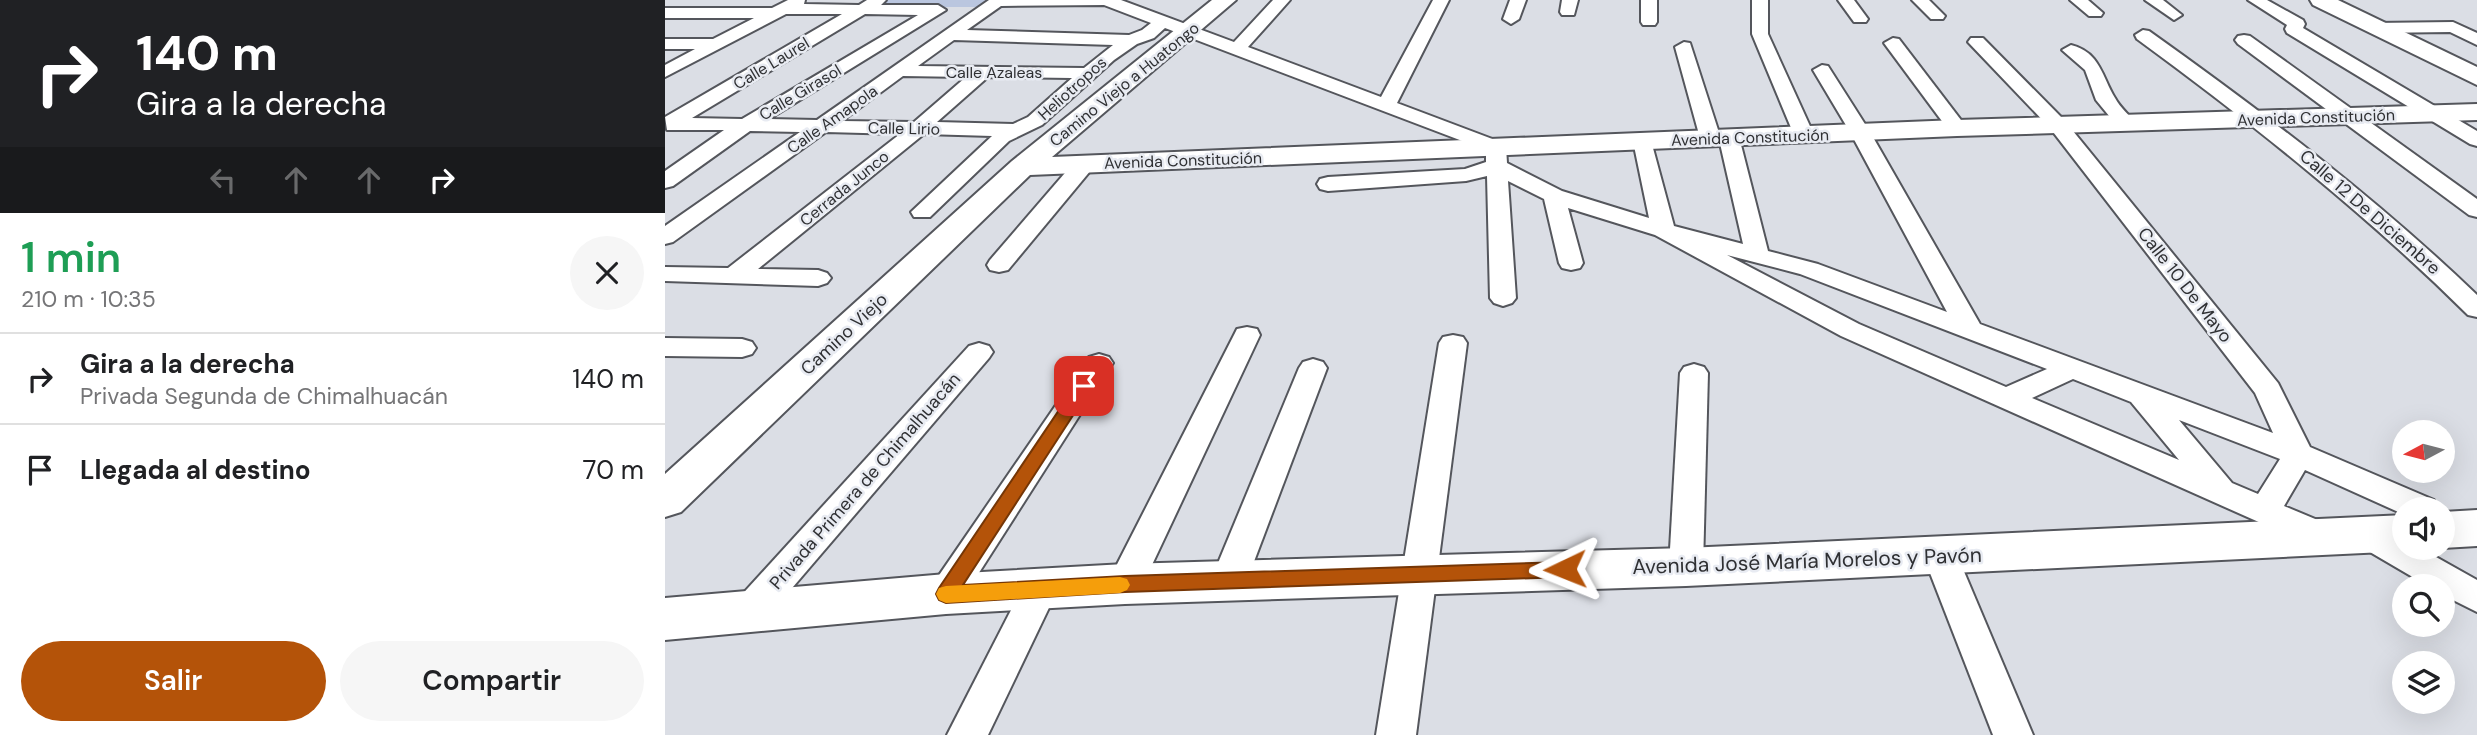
<!DOCTYPE html>
<html lang="es">
<head>
<meta charset="utf-8">
<style>
  :root { --surface:#fff; --page:#f6f6f6; --text:#202124; --muted:#757577; --line:#e0e0e0; --accent:#b45309 }
  body { margin:0; font-family:"DM Sans",sans-serif; background:var(--page); color:var(--text); height:100vh; display:flex; flex-direction:column; font-size:26px; white-space:nowrap }
  * { box-sizing:border-box; margin:0 }
  p { font-size:23px; color:var(--muted) }
  .icon { flex:none; width:38px; height:38px; fill:none; stroke:currentColor; stroke-width:2; stroke-linecap:round; stroke-linejoin:round }
  .map { position:relative; flex:1; overflow:hidden }
  .side { display:flex; flex-direction:column; background:var(--surface); width:665px }
  .side>* { flex:none }
  .hud { background:#202124; color:#fff; overflow:hidden }
  .needle { width:46px; rotate:263deg }
  .fabs { position:absolute; left:1727px; top:420px; display:grid; gap:14px }
  .fabs a { display:grid; place-items:center; width:63px; height:63px; border-radius:50%; background:var(--surface); box-shadow:0 7px 28px #0002; font-size:35px }
  .pin { position:absolute; display:grid; place-items:center; width:60px; height:60px; color:#fff; margin:-30px; border-radius:14px; box-shadow:0 4px 10px #0006 }
  .me { position:absolute; width:77px; margin:-38px; rotate:268deg; stroke-linejoin:round; filter:drop-shadow(0 0 5px #0008) }
  .turn { display:flex; align-items:center; gap:24px; height:147px; padding:0 21px; font-size:32px }
  .turn .icon { width:91px; height:91px; stroke-width:2.5 }
  .turn b { display:block; font-size:49px; line-height:60px }
  .lanes { display:flex; align-items:center; height:66px; padding:0 21px; background:#0003; justify-content:center; gap:35px; direction:ltr }
  .lanes .off { opacity:.35 }
  .round { display:grid; place-items:center; flex:none; width:74px; height:74px; border-radius:37px; background:var(--page) }
  .summary { display:flex; align-items:center; justify-content:space-between; height:119px; padding:0 21px }
  h1 { font-size:42px; font-weight:600; line-height:52px; color:#1e9e55 }
  .button { display:flex; gap:14px; margin-top:auto; padding:14px 21px }
  .button a { flex:1; height:80px; border-radius:42px; background:var(--accent); color:#fff; font-size:28px; font-weight:600; line-height:80px; text-align:center }
  .button a+a { background:var(--page); color:var(--text) }
  ul { padding:0; list-style:none }
  li { display:flex; align-items:center; gap:21px; height:91px; padding:0 21px; border-top:2px solid var(--line) }
  li div { flex:1 }
  li b { display:block; font-size:26px }
  li em { font-style:normal }
  main { display:flex; flex:1; min-height:0 }
  .map>svg:first-child { display:block }
</style>
</head>
<body>
<main>
<section class="side">
<div class="hud">
<div class="turn"><svg class="icon" aria-label="right" viewBox="0 0 24 24"><path d="M7 20v-9h11M14 6l5 5-5 5"/></svg><div><b>140 m</b>Gira a la derecha</div></div>
<div class="lanes"><svg class="icon off" aria-label="left" viewBox="0 0 24 24"><path d="M17 20v-9H6M10 6l-5 5 5 5"/></svg><svg class="icon off" aria-label="ahead" viewBox="0 0 24 24"><path d="M12 20V5M6 11l6-6 6 6"/></svg><svg class="icon off" aria-label="ahead" viewBox="0 0 24 24"><path d="M12 20V5M6 11l6-6 6 6"/></svg><svg class="icon" aria-label="right" viewBox="0 0 24 24"><path d="M7 20v-9h11M14 6l5 5-5 5"/></svg></div>
</div>
<div class="summary"><div><h1>1 min</h1><p>210 m · 10:35</p></div><a class="round"><svg class="icon" aria-label="close" viewBox="0 0 24 24"><path d="M6 6l12 12M18 6L6 18"/></svg></a></div>
<ul>
<li><svg class="icon" aria-label="right" viewBox="0 0 24 24"><path d="M7 20v-9h11M14 6l5 5-5 5"/></svg><div><b>Gira a la derecha</b><p>Privada Segunda de Chimalhuacán</p></div><em>140 m</em></li>
<li><svg class="icon" aria-label="arrive" viewBox="0 0 24 24"><path d="M6 21V4h12l-3 4 3 4H6"/></svg><div><b>Llegada al destino</b></div><em>70 m</em></li>
</ul>
<div class="button"><a>Salir</a><a>Compartir</a></div>
</section>
<div class="map">
<svg width="1812" height="735" viewBox="0 0 1812 735">
  <rect width="100%" height="100%" fill="#dbdee5"/>
  <!-- green -->
  <polygon fill="#bac6df" points="218,0 326,0 317,7 207,7"/>
  <g fill="none" stroke-linecap="round" stroke-linejoin="round">
    <!-- minor casing -->
    <g stroke="#54565c" stroke-width="4">
      <g id="minor">
        <path d="M 123,0 L 140,0 L 139,4 L 194,5 L 202,0 L 221,0 L 216,5 L 273,5 L 281,10 L 104,119 L 152,120 L 324,0 L 456,0 L 569,42 L 608,0 L 625,0 L 583,47 L 716,97 L 768,0 L 784,0 L 732,103 L 838,143 L 841,147 L 842,163 L 897,191 L 984,218 L 968,141 L 971,137 L 985,137 L 1009,226 L 1078,244 L 1054,139 L 1045,144 L 1038,142 L 1035,138 L 1010,47 L 1019,42 L 1025,43 L 1055,136 L 1064,131 L 1071,133 L 1074,137 L 1103,251 L 1153,264 L 1282,312 L 1185,132 L 1148,70 L 1157,65 L 1163,66 L 1205,132 L 1315,324 L 1608,433 L 1590,393 L 1385,128 L 1303,42 L 1306,38 L 1318,38 L 1399,120 L 1613,383 L 1645,447 L 1769,500 L 1773,509 L 1740,509 L 1740,515 L 1640,470 L 1619,506 L 1667,526 L 1672,535 L 1667,544 L 1655,548 L 1643,544 L 1176,336 L 990,235 L 903,208 L 918,263 L 915,268 L 906,270 L 897,268 L 894,263 L 879,199 L 843,181 L 851,298 L 847,303 L 838,306 L 829,303 L 825,298 L 822,176 L 801,181 L 663,191 L 655,189 L 652,184 L 655,179 L 663,177 L 800,169 L 821,162 L 821,150 L 500,28 L 489,38 L 472,44 L 449,60 L 377,125 L 344,141 L 265,217 L 249,217 L 246,212 L 327,136 L 259,134 L 93,269 L 153,270 L 162,273 L 166,278 L 162,283 L 153,286 L 0,281 L 0,267 L 63,268 L 235,134 L 161,132 L 8,242 L 0,244 L 0,226 L 135,132 L 85,131 L 8,186 L 0,188 L 0,171 L 59,130 L 2,130 L 0,117 L 177,14 L 121,14 L 0,77 L 0,65 L 30,49 L 0,49 L 0,39 L 48,39 L 89,18 L 0,18 L 0,8 L 107,8 ZM 439,5 L 486,23 L 477,30 L 464,35 L 302,30 L 336,6 ZM 200,14 L 253,15 L 77,119 L 27,118 ZM 289,40 L 448,45 L 419,68 L 253,66 ZM 238,76 L 301,77 L 249,122 L 177,121 ZM 323,77 L 407,78 L 363,117 L 348,124 L 272,122 ZM 1062,255 L 1135,274 L 1382,369 L 1341,387 L 1194,324 ZM 1408,379 L 1466,402 L 1514,460 L 1367,398 ZM 1514,420 L 1615,459 L 1593,494 L 1567,483 Z"/>
        <polygon points="845,0 861,0 854,19 846,24 838,19"/>
        <polygon points="897,0 913,0 909,15 897,15 895,12"/>
        <polygon points="976,0 992,0 992,22 990,25 978,25 976,22"/>
        <polygon points="1087,0 1103,0 1103,34 1149,135 1146,139 1132,139 1129,135 1087,34"/>
        <polygon points="1173,0 1189,0 1203,19 1201,22 1189,22"/>
        <polygon points="1247,0 1264,0 1280,16 1278,19 1266,19"/>
        <polygon points="1405,0 1423,0 1438,13 1436,16 1424,16"/>
        <polygon points="1480,0 1498,0 1517,15 1509,20"/>
        <polygon points="1583,0 1602,0 1638,20 1640,24 1638,28 1812,131 1812,146 1805,144 1622,33 1620,29 1622,25"/>
        <polygon points="1788,22 1812,33 1812,45 1785,32 1709,33 1701,28 1709,23"/>
        <path d="M 1478,30 L 1484,31 C 1599,113 1710,197 1812,295 L 1812,317 L 1803,315 C 1700,213 1588,124 1472,39 L 1470,35 Z"/>
        <polygon points="1579,35 1585,36 1812,199 1812,217 1804,215 1573,44 1570,40 1573,36"/>
        <polygon points="1228,38 1234,39 1299,124 1302,128 1299,132 1285,132 1219,43"/>
        <path d="M 1406,45 C 1435,52 1437,77 1450,98 C 1455,108 1465,115 1471,124 L 1468,128 L 1454,128 L 1431,100 L 1420,70 L 1397,50 Z"/>
        <polygon points="420,158 428,159 431,164 343,270 334,272 325,270 322,265 325,260 412,159"/>
        <polygon points="582,327 592,329 595,335 478,584 472,594 460,598 448,594 442,584 569,335 572,329"/>
        <polygon points="788,335 798,337 802,343 751,735 711,735 774,343 778,337"/>
        <polygon points="0,338 77,339 87,342 91,348 87,354 77,357 0,356"/>
        <polygon points="314,343 324,346 328,352 324,358 98,622 85,626 72,622 67,611 72,600 304,346"/>
        <polygon points="434,354 444,357 448,363 294,604 281,609 268,604 263,594 268,584 424,357"/>
        <polygon points="648,359 658,362 662,368 582,580 576,590 564,594 552,590 546,580 634,368 638,362"/>
        <polygon points="1029,364 1039,367 1043,373 1038,567 1033,577 1021,581 1009,577 1004,567 1015,373 1019,367"/>
        <polygon points="1705,523 1740,539 1740,548 1755,548 1812,580 1812,612 1778,595 1778,586 1763,586 1693,545 1688,536 1693,527"/>
        <polygon points="1275,542 1287,545 1292,555 1368,735 1328,735 1258,555 1263,545"/>
        <polygon points="375,575 388,579 393,589 323,735 282,735 362,579"/>
      </g>
    </g>
    <!-- secondary casing -->
    <g stroke="#54565c" stroke-width="4">
      <g id="secondary">
        <polygon points="547,0 571,0 387,157 1292,120 1812,104 1812,120 1292,136 365,175 16,512 0,517 0,474 347,161"/>
        <polygon points="1645,0 1673,0 1812,67 1812,85 1648,5"/>
        <polygon points="1812,510 1812,546 1778,548 1778,512"/>
        <polygon points="1740,515 1740,548 1749,548 1740,551 1021,586 460,604 281,614 0,640 0,598 281,574 460,564 1021,548"/>
      </g>
    </g>
    <!-- minor -->
    <use href="#minor" fill="#fff" fill-rule="evenodd"/>
    <!-- secondary -->
    <use href="#secondary" fill="#fff" fill-rule="evenodd"/>
  </g>
  <!-- route -->
  <polygon fill="#b45309" stroke="#753606" stroke-width="2" points="419,381 427,386 298,585 460,576 900,562 907,564 910,569 907,575 900,577 460,592 281,603 274,600 271,594 274,588 413,382"/>
  <!-- slow -->
  <polygon fill="#f59e0b" points="455,577 462,579 465,585 462,590 455,593 281,603 274,600 271,594 274,588 281,586"/>
  <g text-anchor="middle" stroke-width="5" stroke-linejoin="round" paint-order="stroke">
    <!-- far-street labels -->
    <g font-size="16" fill="#2f3033" stroke="#e8ebf2">
      <text transform="translate(106 63) rotate(-31)" y="6">Calle Laurel</text>
      <text x="329" y="78">Calle Azaleas</text>
      <text transform="translate(459 84) rotate(-39)" y="6">Camino Viejo a Huatongo</text>
      <text transform="translate(407 88) rotate(-42)" y="6">Heliotropos</text>
      <text transform="translate(135 92) rotate(-31)" y="6">Calle Girasol</text>
      <text transform="translate(1651 117) rotate(-2)" y="6">Avenida Constitución</text>
      <text transform="translate(167 119) rotate(-35)" y="6">Calle Amapola</text>
      <text transform="translate(239 128) rotate(1)" y="6">Calle Lirio</text>
      <text transform="translate(1085 137) rotate(-2)" y="6">Avenida Constitución</text>
      <text transform="translate(518 160) rotate(-2)" y="6">Avenida Constitución</text>
      <text transform="translate(179 188) rotate(-39)" y="6">Cerrada Junco</text>
    </g>
    <!-- street labels -->
    <g font-size="18" fill="#2f3033" stroke="#e8ebf2">
      <text transform="translate(1705 212) rotate(41)" y="6">Calle 12 De Diciembre</text>
      <text transform="translate(1520 285) rotate(52)" y="6">Calle 10 De Mayo</text>
      <text transform="translate(179 334) rotate(-43)" y="6">Camino Viejo</text>
      <text transform="translate(200 481) rotate(-49)" y="6">Privada Primera de Chimalhuacán</text>
    </g>
    <!-- near-street labels -->
    <g font-size="21" fill="#2f3033" stroke="#e8ebf2">
      <text transform="translate(1142 561) rotate(-2)" y="7">Avenida José María Morelos y Pavón</text>
    </g>
  </g>
</svg>
<div class="fabs">
<a><svg class="needle" viewBox="-14 -14 28 28"><path d="M0-13l5 13h-10z" fill="#e53935"/><path d="M0 13l5-13h-10z" fill="#757577"/></svg></a>
<a><svg class="icon" aria-label="sound" viewBox="0 0 24 24"><path d="M4 9h4l5-4v14l-5-4H4zM17 9q2 3 0 6"/></svg></a>
<a><svg class="icon" aria-label="search" viewBox="0 0 24 24"><circle cx="10" cy="10" r="6"/><path d="M15 15l6 6"/></svg></a>
<a><svg class="icon" aria-label="layers" viewBox="0 0 24 24"><path d="M12 4l9 5-9 5-9-5zM3 14l9 5 9-5"/></svg></a>
</div>
<div class="pin" style="left:419px;top:386px;background:#d93025"><svg class="icon" aria-label="arrive" viewBox="0 0 24 24"><path d="M6 21V4h12l-3 4 3 4H6"/></svg></div>
<svg class="me" style="left:900px;top:569px" viewBox="-20 -20 40 40"><path d="M0-17L14 15 0 8-14 15z" fill="#b45309" stroke="#fff" stroke-width="4"/></svg>
</div>
</main>
</body>
</html>
